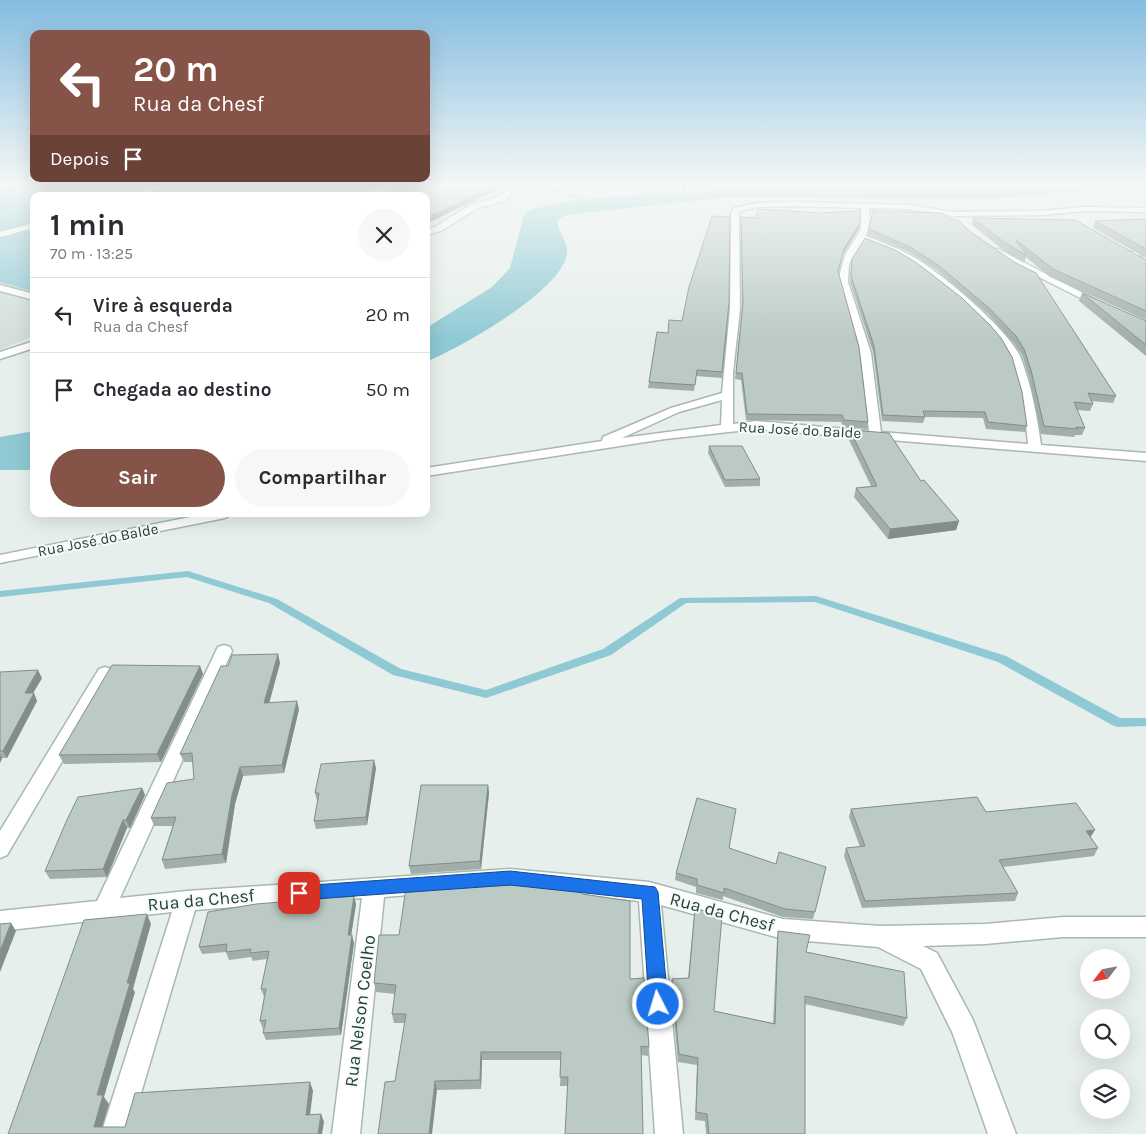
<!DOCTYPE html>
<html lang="pt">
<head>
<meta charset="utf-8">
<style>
  :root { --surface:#fff; --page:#f7f7f7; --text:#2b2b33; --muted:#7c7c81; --line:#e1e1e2; --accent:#855347 }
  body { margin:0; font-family:Karla,sans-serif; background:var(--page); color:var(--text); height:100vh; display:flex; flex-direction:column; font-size:19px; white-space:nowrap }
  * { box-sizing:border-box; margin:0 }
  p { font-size:16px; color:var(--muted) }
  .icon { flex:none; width:28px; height:28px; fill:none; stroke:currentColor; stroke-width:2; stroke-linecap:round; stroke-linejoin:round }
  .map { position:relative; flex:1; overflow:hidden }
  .panel { position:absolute; left:30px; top:192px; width:400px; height:325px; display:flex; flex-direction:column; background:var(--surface); border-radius:10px; box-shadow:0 5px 20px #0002 }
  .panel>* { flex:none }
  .banner { position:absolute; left:30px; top:30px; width:400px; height:152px; border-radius:10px; box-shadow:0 5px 20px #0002; background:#855347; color:#fff; overflow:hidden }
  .needle { width:32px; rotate:238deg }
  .controls { position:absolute; left:1080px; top:949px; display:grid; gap:10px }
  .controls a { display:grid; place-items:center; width:50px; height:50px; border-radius:50%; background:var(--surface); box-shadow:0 5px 20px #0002; font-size:25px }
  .pin { position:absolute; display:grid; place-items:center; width:42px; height:42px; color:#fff; margin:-21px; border-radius:10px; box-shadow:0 2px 8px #0006 }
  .me { position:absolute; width:55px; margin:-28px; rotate:355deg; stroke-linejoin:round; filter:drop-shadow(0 0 4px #0008) }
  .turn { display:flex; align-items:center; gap:18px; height:105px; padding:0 20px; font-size:22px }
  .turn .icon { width:65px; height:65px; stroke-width:2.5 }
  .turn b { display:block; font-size:35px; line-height:42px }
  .then { display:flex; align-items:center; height:48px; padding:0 20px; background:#0003; gap:10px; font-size:19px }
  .round { display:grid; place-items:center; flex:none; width:52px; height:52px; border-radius:26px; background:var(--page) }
  .overview { display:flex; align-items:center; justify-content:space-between; height:85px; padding:0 20px }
  h1 { font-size:30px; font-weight:700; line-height:38px }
  .cta { display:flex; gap:10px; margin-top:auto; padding:10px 20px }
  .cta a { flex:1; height:58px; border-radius:30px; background:var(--accent); color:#fff; font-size:20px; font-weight:700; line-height:58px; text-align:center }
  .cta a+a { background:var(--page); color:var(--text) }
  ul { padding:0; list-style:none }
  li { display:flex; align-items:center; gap:15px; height:75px; padding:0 20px; border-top:1px solid var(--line) }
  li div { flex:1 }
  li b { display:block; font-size:19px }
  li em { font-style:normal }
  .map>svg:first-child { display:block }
</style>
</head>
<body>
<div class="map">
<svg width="1146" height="1134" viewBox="0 0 1146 1134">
  <rect width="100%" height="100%" fill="#e6efeb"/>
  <!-- built -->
  <polygon fill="#d4dfda" points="0,183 417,183 383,196 34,196 34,336 0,350"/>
  <!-- water -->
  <g fill="#8ec9d4">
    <polygon points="0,183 168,183 122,196 34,196 34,222 0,232"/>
    <polygon points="179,183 389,183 353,196 133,196"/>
    <path d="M 1050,183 L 1146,183 L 1146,189 C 1089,188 1033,197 976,199 L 728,197 L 566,215 L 557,220 C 558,230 565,239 567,248 C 572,287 457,349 426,362 L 426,328 L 492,287 L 510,268 L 524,215 L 529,210 L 545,206 L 569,201 L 644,194 L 722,190 L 770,188 L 964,190 Z"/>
    <polygon points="34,226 34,292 0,282 0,236"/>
    <polygon points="34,431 34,470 0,470 0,437"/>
  </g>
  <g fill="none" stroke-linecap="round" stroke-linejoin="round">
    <!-- stream -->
    <g fill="#8ec9d4" fill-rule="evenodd">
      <polygon points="534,183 539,183 593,203 589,204"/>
      <polygon points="684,183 688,183 684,196 682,197 680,196"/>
      <polygon points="188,571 277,599 401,669 486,690 603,649 680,598 816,596 1006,656 1120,718 1146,718 1146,726 1118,727 1114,726 998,662 815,602 686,603 611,655 486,698 393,675 269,603 187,577 0,597 0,591"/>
    </g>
    <!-- minor casing -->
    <g stroke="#a8b8b2" stroke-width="3">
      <g id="minor">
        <polygon points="167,183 176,183 135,196 124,196"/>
        <polygon points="391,183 399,183 368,196 358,196"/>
        <polygon points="510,183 518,184 506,201 478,208 441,231 426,235 426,230 435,227 472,204 500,197 511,185"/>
        <path d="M 796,202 L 908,205 L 953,212 L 1043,211 L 1084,207 L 1146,208 L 1146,212 L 1084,211 L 1043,215 L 953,216 L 908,209 L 869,208 L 870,219 L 866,236 C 880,242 895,247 908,254 C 936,268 1007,328 1020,356 C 1031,384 1037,415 1041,445 L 1146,453 L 1146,461 L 756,429 L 665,439 L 426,476 L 426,468 L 602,441 L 603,437 L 671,408 L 722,393 L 730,309 L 731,214 L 734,208 L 757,203 ZM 796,206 L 861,208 L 861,229 L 845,255 L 839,276 L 860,353 L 869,431 L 756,421 L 733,424 L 733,373 L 740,309 L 739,214 L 740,211 L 757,207 ZM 863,241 C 877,247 892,251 905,259 C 932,275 994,327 1008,354 C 1019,376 1026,419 1028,444 L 881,432 L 871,353 L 848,282 L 849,264 ZM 722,400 L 721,425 L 622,438 L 679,412 Z"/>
        <polygon points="34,223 34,228 0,237 0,232"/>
        <polygon points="992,249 998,249 1104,304 1096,306 992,253"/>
        <polygon points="1146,251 1146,255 1125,256 1121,254 1125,252"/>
        <polygon points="0,285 34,294 34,300 0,291"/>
        <polygon points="34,341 34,348 0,359 0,352"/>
        <polygon points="205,514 232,514 225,518 0,563 0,555"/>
        <polygon points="224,645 230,647 232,651 120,898 187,891 510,869 649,882 783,919 880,926 985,924 1063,917 1146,917 1146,937 1063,937 985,944 923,946 937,953 973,1020 1016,1134 988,1134 953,1034 921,969 878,947 783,939 661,905 683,1134 655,1134 639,901 510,887 384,897 360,1134 332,1134 362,898 195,910 129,1134 101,1134 172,912 0,931 0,911 97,901 216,651 218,647"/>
        <polygon points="105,667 111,669 114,673 7,855 0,858 0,831 99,669"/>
      </g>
    </g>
    <!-- minor -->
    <use href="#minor" fill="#fff" fill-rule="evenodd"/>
  </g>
  <!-- wall -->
  <g fill="#a1aea9">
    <polygon points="873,211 1116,396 1113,403 1092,401 1093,404 1090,411 1077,410 1085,428 1082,435 1075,435 1074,437 1041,434 1029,377 1022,355 1014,343 988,314 937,270 909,252 868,235"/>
    <polygon points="741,217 860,223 859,228 843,254 838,272 868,422 867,429 843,427 841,422 746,420 741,380 735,379 742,309"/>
    <polygon points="973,218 1146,260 1146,320 1050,277 1026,257 1024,263 1002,249 972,225"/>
    <polygon points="1146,219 1146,258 1093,228 1095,221"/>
    <polygon points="852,259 1027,426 1025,432 986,429 983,418 925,417 923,423 882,421 873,352 850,282"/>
    <polygon points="1082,293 1146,321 1146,356 1079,301"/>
    <polygon points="729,303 722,378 696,376 694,391 648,388 649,382 668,333 682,321"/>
    <polygon points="850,430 921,481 959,521 956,530 888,539 854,497 856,488 871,486 848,438"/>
    <polygon points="709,446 760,479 760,486 725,487 708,453"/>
    <polygon points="278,654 280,663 269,703 299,709 284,773 243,776 235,804 226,863 165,869 162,860 173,826 154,826 151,818 194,779 193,762 184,762 180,754 228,666"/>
    <polygon points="200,666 203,674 161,762 64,764 59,755"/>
    <polygon points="0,672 42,678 33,693 37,701 7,758 2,758 0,763"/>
    <polygon points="376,768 367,825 316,829 314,821 318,801 317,801 315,793"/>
    <polygon points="488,785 489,793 481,869 411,874 409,866"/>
    <polygon points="142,788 145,795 130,828 127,828 107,877 50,879 45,871"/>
    <polygon points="851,809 986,812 1091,837 1098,848 1094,856 1003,867 1018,893 1015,901 862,908 844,856 846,848 860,847 849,817"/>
    <polygon points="729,848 776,864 826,867 813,919 783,917 723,896 723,900 696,893 696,887 675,880 676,873"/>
    <polygon points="478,882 478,885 582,894 630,979 649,1047 648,1056 641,1055 568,1086 560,1086 561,1060 482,1060 481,1089 437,1090 395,1081 405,1023 394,1023 392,1014 395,994 376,992 374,983 399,935"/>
    <polygon points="356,904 351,935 354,943 341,1035 266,1040 263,1033 264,1029 263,1029 260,1021 264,997 261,989 267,959 253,961 251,957 229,960 226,952 202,954 199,947"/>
    <polygon points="694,916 714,1011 773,1023 777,939 778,931 806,952 907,1018 903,1026 805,1004 805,1134 706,1134 705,1121 695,1120 697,1065 678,1062 671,986 672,979 688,978"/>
  </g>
  <!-- shaded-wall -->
  <g fill="#838d89">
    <polygon points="500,183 509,183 509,184 426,224 426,218"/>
    <polygon points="860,223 859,228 843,254 837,276 844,249"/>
    <polygon points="959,521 956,530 888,539 890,529"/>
    <polygon points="278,654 280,663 267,711 264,703"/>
    <polygon points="200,666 203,674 161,762 157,754"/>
    <polygon points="38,670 42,678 29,700 25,693"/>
    <polygon points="34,693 37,701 7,758 3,751"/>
    <polygon points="297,701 299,709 284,773 282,765"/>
    <polygon points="0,754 2,758 0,763"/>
    <polygon points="374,760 376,768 367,825 366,817"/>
    <polygon points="240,767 243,776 235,804 226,863 222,854 232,795"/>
    <polygon points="488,785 489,793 481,869 480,861"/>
    <polygon points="142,788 145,795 130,828 126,820"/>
    <polygon points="123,820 127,828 107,877 103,869"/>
    <polygon points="1095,830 1090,838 1086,831"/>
    <polygon points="354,896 356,904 350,943 348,935"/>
    <polygon points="147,914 151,924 133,989 135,992 104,1097 109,1104 100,1134 94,1127 97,1095 127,983"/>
    <polygon points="11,923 16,931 0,972 0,951"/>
    <polygon points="352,935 354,943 341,1035 339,1028"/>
    <polygon points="481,1052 482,1060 481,1089 480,1080"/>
    <polygon points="435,1081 437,1090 432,1134 429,1134"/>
    <polygon points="310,1082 313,1091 309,1123 306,1115"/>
    <polygon points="321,1114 324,1122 322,1134 318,1134"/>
  </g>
  <!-- building -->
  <g fill="#bbcac4" stroke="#838d89">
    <polygon points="426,183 500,183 426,218 426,196 379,196"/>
    <polygon points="758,209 819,213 860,211 860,223 844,249 838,271 859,347 868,422 844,420 842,415 747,414 742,373 736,373 743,303 741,217 756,218"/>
    <polygon points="873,211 942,213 949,219 958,220 968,230 1014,262 1036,273 1116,396 1088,393 1093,404 1074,402 1085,428 1076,427 1077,429 1044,426 1031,370 1024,349 1016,336 989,308 938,265 910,247 869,229"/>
    <polygon points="712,216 730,217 729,303 722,372 697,370 695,385 649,382 657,332 668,333 669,320 682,321 689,287"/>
    <polygon points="973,218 1075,220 1146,260 1146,311 1053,269 1016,240 1027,256 1004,242"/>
    <polygon points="1146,219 1146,249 1095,221"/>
    <polygon points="865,238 895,250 917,263 962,298 990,325 1001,338 1012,357 1022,392 1027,426 988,422 985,412 923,411 925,417 883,415 874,346 851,276 852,259"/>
    <polygon points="1082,293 1146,321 1146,345"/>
    <polygon points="850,430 889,433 921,481 924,480 959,521 890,529 856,488 877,486"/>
    <polygon points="709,446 742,446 760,479 725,480"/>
    <polygon points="278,654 264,703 297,701 282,765 240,767 232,795 222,854 162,860 176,817 151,818 167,783 194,779 192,753 180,754 221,666 228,666 232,655"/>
    <polygon points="112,665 200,666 157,754 59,755"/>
    <polygon points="38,670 25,693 34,693 3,751 0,751 0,672"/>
    <polygon points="374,760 366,817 314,821 319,793 315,793 321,764"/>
    <polygon points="421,785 488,785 480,861 409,866"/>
    <polygon points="142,788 126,820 123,820 103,869 45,871 66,822 78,797"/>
    <polygon points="977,797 986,812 1076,803 1095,830 1086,831 1098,848 999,860 1018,893 865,901 846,848 865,846 851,809"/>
    <polygon points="697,798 736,809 729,848 776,864 779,852 826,867 815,912 785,909 724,888 724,893 697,885 697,879 676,873"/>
    <polygon points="478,882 478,886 534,885 534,882 580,887 582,894 630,901 630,979 644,978 649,1047 641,1046 643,1134 565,1134 568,1077 560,1077 561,1052 481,1052 480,1080 435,1081 429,1134 378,1134 385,1082 395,1081 406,1014 392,1014 396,985 374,983 379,935 399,935 406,888"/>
    <polygon points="354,896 348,935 352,935 339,1028 263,1033 266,1020 260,1021 266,989 261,989 269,951 250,953 251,949 226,952 227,944 199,947 208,912 256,904"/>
    <polygon points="695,908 722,916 714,1011 775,1024 778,931 810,935 806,952 904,972 907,1018 805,996 805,1134 709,1134 707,1114 696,1112 698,1058 679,1054 672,979 689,978"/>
    <polygon points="147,914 127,983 130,983 97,1095 103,1095 94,1127 125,1127 135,1093 310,1082 306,1115 321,1114 318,1134 8,1134 84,920"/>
    <polygon points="11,923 0,951 0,924"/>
  </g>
  <!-- sky -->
  <linearGradient id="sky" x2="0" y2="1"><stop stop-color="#84bce0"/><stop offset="0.54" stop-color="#f4f8f6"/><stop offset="1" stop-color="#f4f8f6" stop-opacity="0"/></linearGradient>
  <rect width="1146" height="341" fill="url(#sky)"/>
  <!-- route -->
  <polygon fill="#1a73e8" stroke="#114b97" points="510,871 655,887 658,892 668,1004 665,1010 658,1013 652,1010 649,1004 642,899 510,885 299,900 293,898 291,893 293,888 299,886"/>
  <g text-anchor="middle" stroke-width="4" stroke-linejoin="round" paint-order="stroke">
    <!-- street labels -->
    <g font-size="15" fill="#24423a" stroke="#f7fbf9">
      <text transform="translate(800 430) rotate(3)" y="5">Rua José do Balde</text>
      <text transform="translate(98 540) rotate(-11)" y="5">Rua José do Balde</text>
    </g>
    <!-- near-street labels -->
    <g font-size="18" fill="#24423a" stroke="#f7fbf9">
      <text transform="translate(201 900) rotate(-5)" y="6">Rua da Chesf</text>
      <text transform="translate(722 912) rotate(15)" y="6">Rua da Chesf</text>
      <text transform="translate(360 1011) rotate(-83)" y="6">Rua Nelson Coelho</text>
    </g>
  </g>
</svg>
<div class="controls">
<a><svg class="needle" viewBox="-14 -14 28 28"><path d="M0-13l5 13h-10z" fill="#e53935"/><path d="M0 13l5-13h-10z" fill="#7c7c81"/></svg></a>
<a><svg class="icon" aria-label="search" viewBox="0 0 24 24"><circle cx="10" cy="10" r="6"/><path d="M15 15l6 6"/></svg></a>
<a><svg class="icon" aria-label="layers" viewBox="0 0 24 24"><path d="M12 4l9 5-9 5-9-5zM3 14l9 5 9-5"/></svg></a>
</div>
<div class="pin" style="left:299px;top:893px;background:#d93025"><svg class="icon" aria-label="arrive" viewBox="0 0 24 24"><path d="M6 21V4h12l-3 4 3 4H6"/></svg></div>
<svg class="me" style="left:658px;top:1004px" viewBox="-20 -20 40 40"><circle r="17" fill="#1a73e8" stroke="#fff" stroke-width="3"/><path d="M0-11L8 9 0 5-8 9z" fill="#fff"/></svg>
<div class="banner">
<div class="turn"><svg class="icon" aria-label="left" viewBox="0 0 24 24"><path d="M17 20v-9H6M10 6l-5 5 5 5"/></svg><div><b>20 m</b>Rua da Chesf</div></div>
<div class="then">Depois<svg class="icon" aria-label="arrive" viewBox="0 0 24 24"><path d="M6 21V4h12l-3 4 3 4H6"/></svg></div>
</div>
<section class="panel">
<div class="overview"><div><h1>1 min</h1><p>70 m · 13:25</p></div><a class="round"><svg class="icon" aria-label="close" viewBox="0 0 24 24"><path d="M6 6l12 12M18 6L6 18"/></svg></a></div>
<ul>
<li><svg class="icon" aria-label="left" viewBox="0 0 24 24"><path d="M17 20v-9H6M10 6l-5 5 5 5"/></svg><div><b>Vire à esquerda</b><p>Rua da Chesf</p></div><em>20 m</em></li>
<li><svg class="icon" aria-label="arrive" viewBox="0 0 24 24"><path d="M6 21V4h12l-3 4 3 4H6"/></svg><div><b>Chegada ao destino</b></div><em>50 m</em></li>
</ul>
<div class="cta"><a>Sair</a><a>Compartilhar</a></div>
</section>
</div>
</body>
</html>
